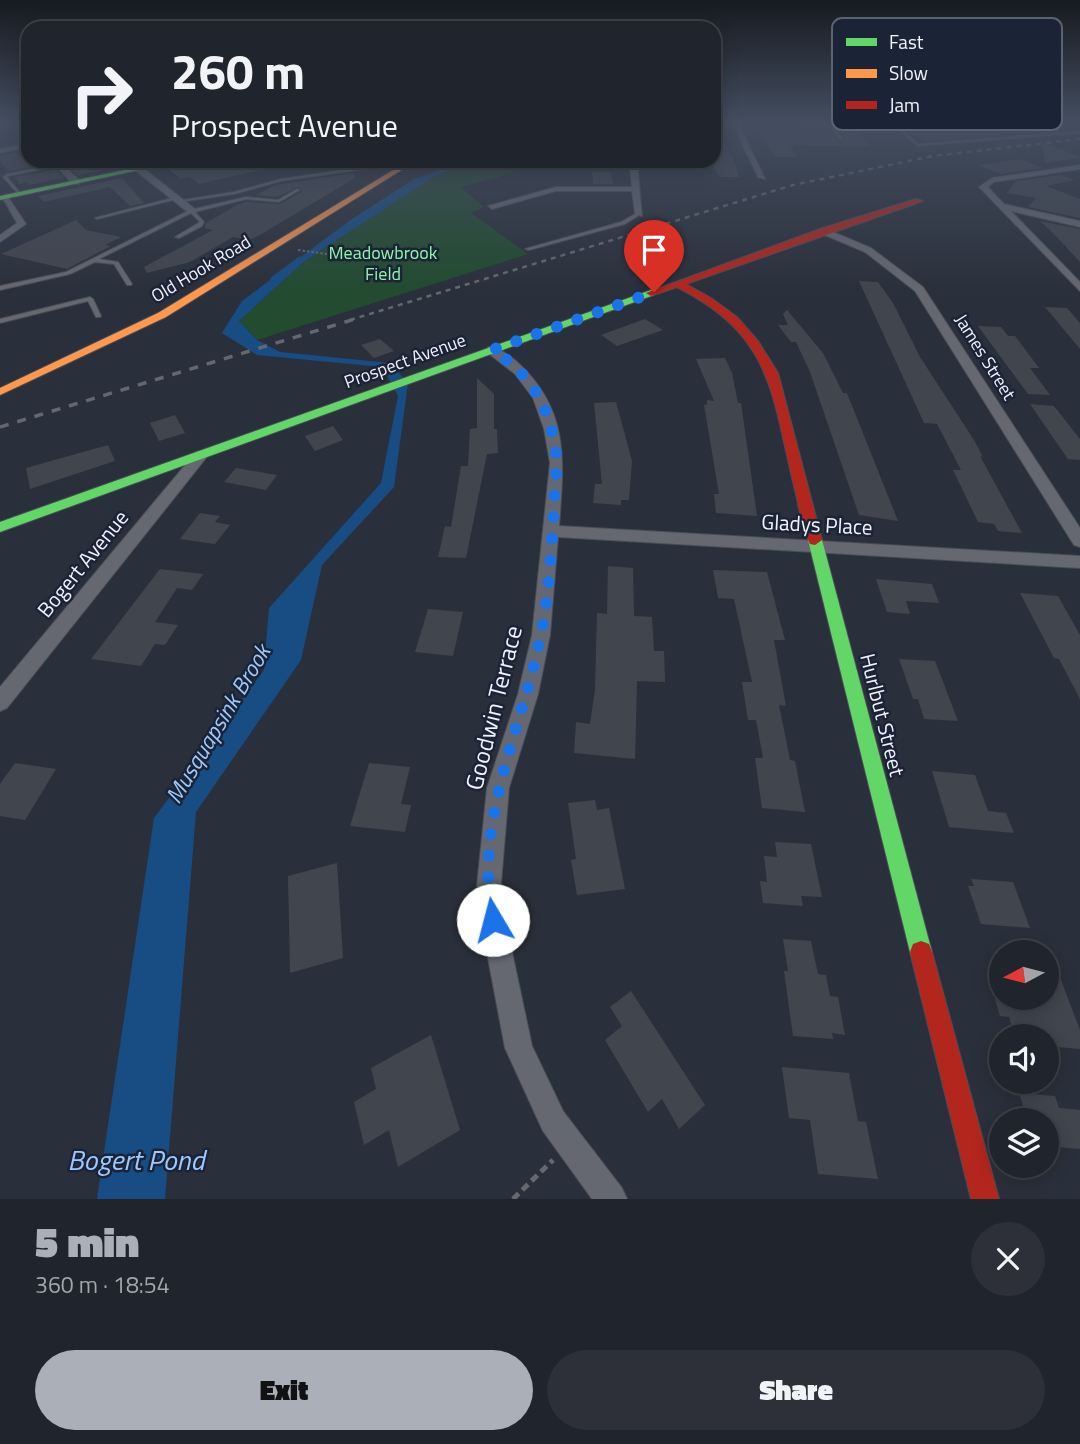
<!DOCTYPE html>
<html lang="en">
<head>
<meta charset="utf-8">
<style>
  :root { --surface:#20242c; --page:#2d3038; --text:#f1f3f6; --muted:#a2a4a9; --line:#3d4148; --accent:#abafb8 }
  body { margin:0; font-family:"Titillium Web",sans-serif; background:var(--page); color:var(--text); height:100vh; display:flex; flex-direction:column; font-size:26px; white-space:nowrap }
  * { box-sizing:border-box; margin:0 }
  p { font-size:23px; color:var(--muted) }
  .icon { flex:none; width:38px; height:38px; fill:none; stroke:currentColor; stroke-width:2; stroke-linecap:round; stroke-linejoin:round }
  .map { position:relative; height:1199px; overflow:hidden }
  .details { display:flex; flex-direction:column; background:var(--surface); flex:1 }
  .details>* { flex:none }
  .banner { position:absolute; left:21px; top:21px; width:700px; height:147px; border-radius:21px; box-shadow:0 4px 18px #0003,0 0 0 2px var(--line); background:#20242c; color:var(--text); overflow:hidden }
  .needle { width:46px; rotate:263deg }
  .fabs { position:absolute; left:989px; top:940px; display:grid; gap:14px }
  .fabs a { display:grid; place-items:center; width:70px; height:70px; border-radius:50%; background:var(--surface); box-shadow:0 4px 18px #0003,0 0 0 2px var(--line); font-size:35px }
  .pin { position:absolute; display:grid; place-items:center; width:60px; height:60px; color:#fff; margin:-72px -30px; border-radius:50% 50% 50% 0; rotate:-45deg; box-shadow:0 0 7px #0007 }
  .pin .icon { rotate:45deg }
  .me { position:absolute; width:77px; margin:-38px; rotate:352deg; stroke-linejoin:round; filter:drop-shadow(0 0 5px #0008) }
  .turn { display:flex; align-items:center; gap:24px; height:147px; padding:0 35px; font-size:32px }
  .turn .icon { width:91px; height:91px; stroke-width:2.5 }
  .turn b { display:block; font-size:49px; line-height:60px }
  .round { display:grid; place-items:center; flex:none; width:74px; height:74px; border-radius:37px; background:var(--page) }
  .summary { display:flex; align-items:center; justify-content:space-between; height:119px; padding:0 35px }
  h1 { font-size:42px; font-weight:800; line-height:52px; color:var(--accent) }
  .cta { display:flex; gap:14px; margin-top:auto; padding:14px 35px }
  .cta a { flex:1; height:80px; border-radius:42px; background:var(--accent); color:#111; font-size:28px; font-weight:800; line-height:80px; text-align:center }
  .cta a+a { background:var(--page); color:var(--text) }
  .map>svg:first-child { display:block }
</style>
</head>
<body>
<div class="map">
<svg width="1080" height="1199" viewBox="0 0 1080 1199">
  <rect width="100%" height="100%" fill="#2a303b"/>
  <!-- green -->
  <polygon fill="#224b30" points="470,161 505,161 514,173 460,187 484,207 471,213 528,254 257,340 239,321 305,261 434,177"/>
  <!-- water -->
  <polygon fill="#174d83" points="453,161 470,161 434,177 305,261 239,321 257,340 280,352 390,363 408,383 394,487 322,565 301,660 196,812 165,1199 97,1199 154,818 264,670 269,608 381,483 398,396 382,367 257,355 222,333 242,301 349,221 414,179 446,168"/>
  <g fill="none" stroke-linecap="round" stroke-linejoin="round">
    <!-- stream -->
    <polyline stroke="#174d83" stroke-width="3.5" points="272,279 300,258"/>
  </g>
  <!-- building -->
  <g fill="#41454e">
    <polygon points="714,122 734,161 739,177 720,177 714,168"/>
    <polygon points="800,122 823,122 839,142 846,139 835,122 849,122 870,146 789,145 798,157 775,157 755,124 802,125"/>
    <polygon points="899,122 1000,122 1001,135 926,141 910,132"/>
    <polygon points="1042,142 1080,157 1080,158 1045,163"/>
    <polygon points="16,152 30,167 9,171 1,163 0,156"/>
    <polygon points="1020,159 1043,168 1000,174 978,165"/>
    <polygon points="98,161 107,161 113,168 78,175 69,167"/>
    <polygon points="187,161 191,161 191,165 212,161 268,161 269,168 199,184 190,177 181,179 166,168"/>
    <polygon points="56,170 64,178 29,185 26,182 20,184 14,177"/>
    <polygon points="592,172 611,172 613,184 593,184"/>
    <polygon points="353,173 355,178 258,236 249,240 233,237 190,262 147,273 144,267 213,230 204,228 206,223 237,205 246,202 280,204 303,191 298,187 277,197 256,195 275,185"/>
    <polygon points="1061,175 1075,180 1046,186 1080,199 1080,218 1028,207 1036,198 1007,193 1016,181"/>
    <polygon points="122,178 144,203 130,206 110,187 44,202 38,196"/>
    <polygon points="76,220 86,230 121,237 105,245 111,246 67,269 1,254"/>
    <polygon points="1040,221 1080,229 1080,262 1053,233"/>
    <polygon points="859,281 878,282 893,303 920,357 974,440 983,457 980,456 1022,533 998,531 994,524 978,522 953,470 961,470 937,424 924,423"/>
    <polygon points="1045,307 1067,308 1080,323 1080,349"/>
    <polygon points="787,310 823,353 843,393 847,393 898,521 859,515 810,372 796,342 791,342 778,325 788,325 783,314"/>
    <polygon points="645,319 663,330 617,346 601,335"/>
    <polygon points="978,326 1001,327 1008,336 1015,336 1039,368 1030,368 1050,395 1028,394"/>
    <polygon points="380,339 394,351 374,358 361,345"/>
    <polygon points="725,358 732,373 738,403 741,403 757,516 716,513 714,494 719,494 704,405 707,405 707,400 714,401 696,359"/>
    <polygon points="477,378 494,394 494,429 497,429 498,453 487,454 466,558 438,557 445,526 451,527 461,466 468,466 470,429 477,428"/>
    <polygon points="616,402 632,461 629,500 621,500 621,505 593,503 595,484 602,484 594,403"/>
    <polygon points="1030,404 1054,406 1080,439 1080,460 1068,459"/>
    <polygon points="175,415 185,433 159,441 150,423"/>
    <polygon points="333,426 343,440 315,451 305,436"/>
    <polygon points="108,445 115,461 30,489 26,468"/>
    <polygon points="236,468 277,475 266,490 224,482"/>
    <polygon points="200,513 220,516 215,522 230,525 215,544 180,539"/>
    <polygon points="608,566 633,568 634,616 652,617 654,651 664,651 665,682 637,681 635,759 574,753 576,722 590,724 595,690 597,613 607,614"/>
    <polygon points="160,569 203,574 192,590 177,588 155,622 178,625 165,645 155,644 141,666 91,659"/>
    <polygon points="713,570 767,572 785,640 774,640 786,706 779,705 790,760 795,761 805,812 762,808 755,758 763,758 756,720 748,720 742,682 752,682 734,599 718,598"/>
    <polygon points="876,579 932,584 939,603 906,601 910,614 887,612"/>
    <polygon points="1020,593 1058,596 1080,635 1080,699 1059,659 1054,658"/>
    <polygon points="428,609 463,612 453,656 415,652"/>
    <polygon points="899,659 935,661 958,721 924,719 918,699 913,699"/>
    <polygon points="15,763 56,769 25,820 0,816 0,784"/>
    <polygon points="369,763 410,767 401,804 411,805 405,832 350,826"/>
    <polygon points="932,771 975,775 988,811 1006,813 1014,833 949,827"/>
    <polygon points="595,800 597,810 609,808 625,889 577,895 571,860 576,859 568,803"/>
    <polygon points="775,842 811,844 822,897 801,896 803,906 763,903 760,881 767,882 764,856 777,857"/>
    <polygon points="337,863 343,958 290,973 288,876"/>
    <polygon points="971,879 1013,882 1030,928 981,924 968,886 974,886"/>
    <polygon points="783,939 811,941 818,974 826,975 830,996 838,997 845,1035 832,1033 833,1039 793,1036 784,971 788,971"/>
    <polygon points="1046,978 1061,980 1080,1030 1080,1049 1046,1046 1046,1036 1015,1036 1009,1017 1000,1016 995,999 1046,998"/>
    <polygon points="631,991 705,1105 679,1129 662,1099 648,1112 605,1040 622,1026 610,1007"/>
    <polygon points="431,1035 460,1130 398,1167 389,1130 364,1145 354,1102 376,1089 371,1068"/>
    <polygon points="782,1067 849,1073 858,1121 866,1122 878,1179 818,1174 810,1120 789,1118"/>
    <polygon points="1019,1093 1055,1096 1059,1108 1080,1110 1080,1149 1046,1146 1046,1120 1028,1120"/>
  </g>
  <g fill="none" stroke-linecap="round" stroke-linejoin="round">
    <!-- lane casing -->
    <g stroke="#484d56" stroke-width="2">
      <g id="lane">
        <polygon points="892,122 895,122 918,144 1080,131 1080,133 917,146"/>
        <polygon points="58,164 59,166 8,176 7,177 21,194 19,195 3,177 7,174"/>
        <polygon points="378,165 379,167 281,181 234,194 179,202 177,201 234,192 281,179"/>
        <polygon points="297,189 300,190 279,202 246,199 195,212 204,222 202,226 179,238 175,237 200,222 191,213 99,259 118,262 132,284 131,285 127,285 114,264 95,262 70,274 0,290 0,286 66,272 190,210 246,197 278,200"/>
        <polygon points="176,197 177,199 97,219 95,218"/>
        <polygon points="637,213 641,214 625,224 529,250 525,249 621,222"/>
        <polygon points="90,297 93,299 101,316 100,317 96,317 88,301 0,323 0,319"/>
      </g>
    </g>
    <!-- street casing -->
    <g stroke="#484d56" stroke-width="2">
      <g id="street">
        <polygon points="14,122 21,122 28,129 28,135"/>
        <polygon points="732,122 738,122 765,179 758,177"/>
        <polygon points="825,122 832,122 843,139 839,139"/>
        <polygon points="28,143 28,147 0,153 0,149"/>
        <polygon points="51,161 59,161 79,180 79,184 73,184"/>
        <polygon points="629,161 637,161 642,216 635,214 632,191 556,191 492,209 488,206 556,187 632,187"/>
        <polygon points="1080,165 1080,169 994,182 988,187 1004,204 1080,221 1080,227 1011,211 1080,282 1080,291 979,187 992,178"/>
        <polygon points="136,167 142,167 195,209 195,213 189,213 136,171"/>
        <polygon points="6,194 26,224 0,242 0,235 17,223 2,197"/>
        <polygon points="820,229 826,229 871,248 923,287 1080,528 1080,547 1074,545 915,291 865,252 820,233"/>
        <path d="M 488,347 C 498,346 508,355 516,361 C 570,409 564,461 559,526 L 1080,556 L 1080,568 L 558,537 L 550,635 L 538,694 L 509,788 L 500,895 L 532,1046 L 563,1111 L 622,1188 L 627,1199 L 592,1199 L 543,1131 L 505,1048 L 476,895 L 487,788 L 518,694 L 532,635 L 550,463 L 544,429 L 533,398 L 515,374 L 488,353 Z"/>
        <polygon points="201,451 206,452 206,458 7,708 0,711 0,687 196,452"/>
      </g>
    </g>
    <!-- fast casing -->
    <g stroke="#484d56" stroke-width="2">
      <g id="fast">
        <polygon points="168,161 181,161 0,200 0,196"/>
        <polygon points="651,290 654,291 654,295 0,532 0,522"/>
        <polygon points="815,535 822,540 932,952 929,960 921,963 913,960 910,952 808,540"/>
      </g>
    </g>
    <!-- slow casing -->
    <g stroke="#484d56" stroke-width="2">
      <polygon id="slow" points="408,161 416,161 166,317 0,395 0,388 158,313"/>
    </g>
    <!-- jam casing -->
    <g stroke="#484d56" stroke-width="2">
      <g id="jam">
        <path d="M 916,199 L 923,201 L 686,284 L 711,298 L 737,317 L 758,341 L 778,373 L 822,540 L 815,545 L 810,544 C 801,527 799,505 794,486 C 771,392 773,336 677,287 L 651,296 L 646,293 L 820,229 Z"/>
        <polygon points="921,941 929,944 932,952 999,1199 971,1199 910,952 913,944"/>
      </g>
    </g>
    <!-- path-far1 -->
    <polyline stroke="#656871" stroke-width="2" stroke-dasharray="2.5 2" stroke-linecap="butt" points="298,250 327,254"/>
    <!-- path -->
    <polyline stroke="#656871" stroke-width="5" stroke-dasharray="8 5" stroke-linecap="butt" points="513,1199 553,1160"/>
    <!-- lane -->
    <use href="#lane" fill="#656871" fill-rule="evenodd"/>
    <!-- street -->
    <use href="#street" fill="#656871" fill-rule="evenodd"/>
    <!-- fast -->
    <use href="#fast" fill="#63d668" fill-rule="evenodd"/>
    <!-- slow -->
    <use href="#slow" fill="#ff974d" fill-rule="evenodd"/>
    <!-- jam -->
    <use href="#jam" fill="#b3261e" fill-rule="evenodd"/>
    <!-- rail-far1 -->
    <polyline stroke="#636770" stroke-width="2.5" stroke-dasharray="5 5" stroke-linecap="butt" points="350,320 793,185 933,156 1080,139"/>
    <!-- rail -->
    <polyline stroke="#636770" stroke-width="3.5" stroke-dasharray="9 9" stroke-linecap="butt" points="0,427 355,319"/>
  </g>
  <!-- sky -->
  <linearGradient id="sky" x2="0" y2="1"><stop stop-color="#171a20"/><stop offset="0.42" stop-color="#444e60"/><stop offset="1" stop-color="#444e60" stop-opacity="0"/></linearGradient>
  <rect width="1080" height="290" fill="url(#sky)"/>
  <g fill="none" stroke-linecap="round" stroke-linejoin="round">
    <!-- route -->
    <path stroke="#1a73e8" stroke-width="12" stroke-dasharray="0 21.6" d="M 493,920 C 473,825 521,731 540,639 C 552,585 552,519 557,463 C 553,415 535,375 492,350 L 654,292"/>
  </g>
  <g text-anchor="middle" stroke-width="5" stroke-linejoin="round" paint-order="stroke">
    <!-- far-park labels -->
    <g font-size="18" fill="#90f6aa" stroke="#1b2336">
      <text x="383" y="259">Meadowbrook<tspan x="383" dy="21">Field</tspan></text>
    </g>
    <!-- far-street labels -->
    <g font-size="18" fill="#f1f4fc" stroke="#1b2336">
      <text transform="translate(201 269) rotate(-31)" y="6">Old Hook Road</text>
      <text transform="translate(985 357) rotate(58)" y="6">James Street</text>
      <text transform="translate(405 361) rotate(-20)" y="6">Prospect Avenue</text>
    </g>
    <!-- street labels -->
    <g font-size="21" fill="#f1f4fc" stroke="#1b2336">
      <text transform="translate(817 525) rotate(3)" y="7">Gladys Place</text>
      <text transform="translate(83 564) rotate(-51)" y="7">Bogert Avenue</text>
      <text transform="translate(882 715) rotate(76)" y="7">Hurlbut Street</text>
    </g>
    <!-- water labels -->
    <g font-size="23" font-style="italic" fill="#9dc9fc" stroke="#1b2336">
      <text transform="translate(218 724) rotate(-59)" y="8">Musquapsink Brook</text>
    </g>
    <!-- near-street labels -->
    <g font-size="24" fill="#f1f4fc" stroke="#1b2336">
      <text transform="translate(494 708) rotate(-76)" y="8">Goodwin Terrace</text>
    </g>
    <!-- near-water labels -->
    <g font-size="28" font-style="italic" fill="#9dc9fc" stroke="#1b2336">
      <text x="136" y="1170">Bogert Pond</text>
    </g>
  </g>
  <!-- legend -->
  <rect x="832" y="18" width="230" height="112" rx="10" fill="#1b2336" stroke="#5b6271" stroke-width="2"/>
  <rect x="846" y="38" width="31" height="8" fill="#63d668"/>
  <rect x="846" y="69" width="31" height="9" fill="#ff974d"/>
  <rect x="846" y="101" width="31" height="8" fill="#b3261e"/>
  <g font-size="19" fill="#f1f4fc">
    <text x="889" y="49">Fast</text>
    <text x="889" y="80">Slow</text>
    <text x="889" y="112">Jam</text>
  </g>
</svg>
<div class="fabs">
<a><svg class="needle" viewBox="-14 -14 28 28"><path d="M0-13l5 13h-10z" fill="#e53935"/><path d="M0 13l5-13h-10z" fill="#a2a4a9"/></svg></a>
<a><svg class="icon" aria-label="sound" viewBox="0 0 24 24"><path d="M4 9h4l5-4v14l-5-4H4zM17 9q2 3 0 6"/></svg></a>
<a><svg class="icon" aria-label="layers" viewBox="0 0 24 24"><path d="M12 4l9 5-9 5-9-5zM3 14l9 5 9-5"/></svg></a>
</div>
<div class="pin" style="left:654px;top:292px;background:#d93025"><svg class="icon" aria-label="arrive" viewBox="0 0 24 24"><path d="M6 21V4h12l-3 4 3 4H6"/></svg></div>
<svg class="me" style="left:493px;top:920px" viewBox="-20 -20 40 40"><circle r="19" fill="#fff"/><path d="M0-13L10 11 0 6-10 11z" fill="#1a73e8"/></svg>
<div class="banner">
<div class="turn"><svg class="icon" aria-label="right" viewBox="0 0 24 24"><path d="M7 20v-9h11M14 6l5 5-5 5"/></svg><div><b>260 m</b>Prospect Avenue</div></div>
</div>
</div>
<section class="details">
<div class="summary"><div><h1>5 min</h1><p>360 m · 18:54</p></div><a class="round"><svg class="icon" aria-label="close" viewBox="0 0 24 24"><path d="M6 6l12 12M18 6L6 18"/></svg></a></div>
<div class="cta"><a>Exit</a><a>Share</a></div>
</section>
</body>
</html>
